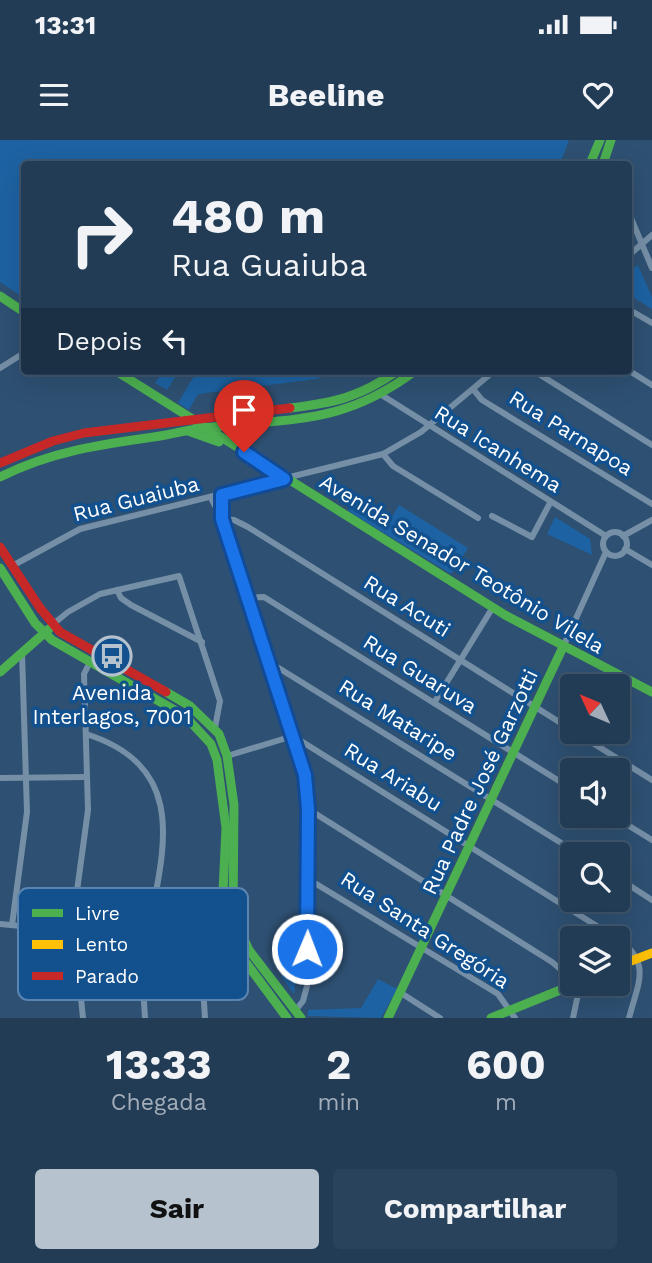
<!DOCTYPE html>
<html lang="pt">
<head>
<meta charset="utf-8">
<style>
  :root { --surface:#223c56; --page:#2a435c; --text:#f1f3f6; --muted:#a2adb9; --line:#3f566c; --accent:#b6c2ce }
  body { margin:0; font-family:"Work Sans",sans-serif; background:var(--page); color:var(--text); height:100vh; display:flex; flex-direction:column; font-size:26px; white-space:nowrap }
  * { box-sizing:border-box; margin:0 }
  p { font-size:23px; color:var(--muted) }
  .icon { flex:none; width:38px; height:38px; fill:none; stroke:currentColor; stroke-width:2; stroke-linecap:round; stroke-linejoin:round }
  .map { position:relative; height:878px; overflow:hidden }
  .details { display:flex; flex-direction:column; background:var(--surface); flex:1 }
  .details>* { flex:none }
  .top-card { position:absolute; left:21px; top:21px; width:611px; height:214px; border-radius:7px; box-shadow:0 7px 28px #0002,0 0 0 2px var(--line); background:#223c56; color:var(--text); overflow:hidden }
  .needle { width:46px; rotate:314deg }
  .controls { position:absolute; left:560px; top:534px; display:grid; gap:14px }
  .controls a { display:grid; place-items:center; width:70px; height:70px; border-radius:7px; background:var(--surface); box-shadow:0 7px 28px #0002,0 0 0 2px var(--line); font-size:35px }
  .pin { position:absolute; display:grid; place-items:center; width:60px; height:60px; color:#fff; margin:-72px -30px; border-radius:50% 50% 50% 0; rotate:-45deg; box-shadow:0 0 7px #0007 }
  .pin .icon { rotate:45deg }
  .me { position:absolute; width:77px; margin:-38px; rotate:1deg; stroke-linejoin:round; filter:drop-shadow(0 0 5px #0008) }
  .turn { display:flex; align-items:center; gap:24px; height:147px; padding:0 35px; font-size:32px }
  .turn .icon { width:91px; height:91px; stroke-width:2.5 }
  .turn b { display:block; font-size:49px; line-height:60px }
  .then { display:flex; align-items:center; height:66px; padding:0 35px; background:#0003; gap:14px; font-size:26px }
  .eta { display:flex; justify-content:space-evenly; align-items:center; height:119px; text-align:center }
  .eta b { font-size:42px; font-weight:700; line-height:49px }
  .action { display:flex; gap:14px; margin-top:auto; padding:14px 35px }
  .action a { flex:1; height:80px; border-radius:7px; background:var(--accent); color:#111; font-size:28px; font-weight:700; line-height:80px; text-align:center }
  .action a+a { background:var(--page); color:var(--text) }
  .status { display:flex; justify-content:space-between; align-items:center; height:49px; padding:0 35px; background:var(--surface); direction:ltr }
  .status svg { height:19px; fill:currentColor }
  header { display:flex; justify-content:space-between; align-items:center; height:91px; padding:0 35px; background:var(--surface); font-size:32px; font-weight:700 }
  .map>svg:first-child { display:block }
</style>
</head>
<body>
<div class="status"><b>13:31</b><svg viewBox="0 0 49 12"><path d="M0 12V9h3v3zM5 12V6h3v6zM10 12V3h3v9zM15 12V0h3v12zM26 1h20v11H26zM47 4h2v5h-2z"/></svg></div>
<header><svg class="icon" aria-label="menu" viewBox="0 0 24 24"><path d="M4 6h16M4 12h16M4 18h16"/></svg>Beeline<svg class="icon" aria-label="heart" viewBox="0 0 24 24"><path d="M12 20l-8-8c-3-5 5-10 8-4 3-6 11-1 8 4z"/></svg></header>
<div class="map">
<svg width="652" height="878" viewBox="0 0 652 878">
  <rect width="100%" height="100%" fill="#2e5072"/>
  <!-- green -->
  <g fill="#1d62a2">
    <polygon points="0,0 569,0 560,24 24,24 24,158 0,142"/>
    <polygon points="638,125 652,157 652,169 628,154 628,132"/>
    <polygon points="163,231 179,231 167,250 155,243"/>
    <polygon points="197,231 340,231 316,239 198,254 189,270 178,263"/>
    <polygon points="358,356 392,377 399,365 468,408 451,434 348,371"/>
    <polygon points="555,377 590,399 592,415 547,394"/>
    <polygon points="298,824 294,854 281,836"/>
    <polygon points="378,839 397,849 381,878 308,876 308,870 361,868"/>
  </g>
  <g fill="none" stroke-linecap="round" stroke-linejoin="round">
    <!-- street -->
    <g stroke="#758fa6" stroke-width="6">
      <polyline points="628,71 652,128"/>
      <polyline points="628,116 652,95"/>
      <polyline points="628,169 652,183"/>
      <polyline points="0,228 24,213"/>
      <polyline points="628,230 652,245"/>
      <polyline points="534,231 652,305"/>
      <polyline points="473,249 482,260 652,364"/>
      <polyline points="380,254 606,396"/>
      <polyline points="383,314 393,326 478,378"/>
      <polyline points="222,355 225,391 305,635 308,669 307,846 303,861 295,871"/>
      <polyline points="211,358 222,379"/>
      <polyline points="492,376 532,397 550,363"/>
      <polyline points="222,379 234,380 248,387 572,590"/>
      <circle cx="615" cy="404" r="12"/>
      <polyline points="623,396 652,380"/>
      <polyline points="625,409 652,425"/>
      <polyline points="12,426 80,389 383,314 421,292 494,231"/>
      <polyline points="117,450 121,458 131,465 202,502"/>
      <polyline points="247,458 264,457 572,649"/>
      <polyline points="52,485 68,472 100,454 179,436 220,561 215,588"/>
      <polyline points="563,507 606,412"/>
      <polyline points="269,522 579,714"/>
      <polyline points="434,563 493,467"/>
      <polyline points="575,592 652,640"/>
      <path d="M 86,594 C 206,632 152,737 144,824 C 142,842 144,860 145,878"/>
      <polyline points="227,616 293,596 616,798"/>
      <polyline points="0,638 87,637"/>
      <polyline points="308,669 552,822 572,839"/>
      <polyline points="613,676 652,700"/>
      <polyline points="618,738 652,760"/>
      <polyline points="308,739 498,854 515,878"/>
      <polyline points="0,784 73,791"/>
      <polyline points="12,785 27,672 22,513"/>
      <path d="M 618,799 C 652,823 638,843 629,878"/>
      <polyline points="147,807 240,814"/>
      <polyline points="197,813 202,831 205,878"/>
      <polyline points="202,831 213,814"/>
      <polyline points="401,853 440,878"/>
      <polyline points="83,878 73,780 88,670 84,534 89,524"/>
      <polyline points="573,878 578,854 575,844"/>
    </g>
    <!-- fast -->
    <g stroke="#4caf50" stroke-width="9">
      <polyline points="590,24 600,0"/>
      <polyline points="603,24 611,0"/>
      <polyline points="0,156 24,172"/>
      <polyline points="116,231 505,475 652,552"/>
      <path d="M 290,268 C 334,263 360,257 397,231"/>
      <polyline points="188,291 219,302"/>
      <polyline points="244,312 241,296 251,286"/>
      <path d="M 0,337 C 52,311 103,304 160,296 C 177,293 195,288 213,287 C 295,278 344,284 415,231"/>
      <polyline points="0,428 35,483 52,500 185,576 211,604 217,620 226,688 222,773 236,809 287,878"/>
      <polyline points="0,532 49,489"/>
      <polyline points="166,552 190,566 219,594 227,616 234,665 233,775 249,810 301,878"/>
      <polyline points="388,878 563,507"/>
      <polyline points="491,878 575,844"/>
    </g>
    <!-- slow -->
    <polyline stroke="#ffc107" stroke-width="9" points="618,826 652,813"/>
    <!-- jam -->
    <g stroke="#c62828" stroke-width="9">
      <polyline points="0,323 53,301 84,293 290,268"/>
      <polyline points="0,407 40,468 60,492 166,552"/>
    </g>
  </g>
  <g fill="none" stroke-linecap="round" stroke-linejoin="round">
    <!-- route casing -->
    <g stroke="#114b97" stroke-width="18">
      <polyline id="route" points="244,312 284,339 222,355 222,379 305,635 308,669 307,809"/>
    </g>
    <!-- route -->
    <use href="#route" stroke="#1a73e8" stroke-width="12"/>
  </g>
  <!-- icons -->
  <defs>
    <g id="bus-ring" transform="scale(2.0125)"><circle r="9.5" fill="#12518e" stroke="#b6c2ce" stroke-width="1.5"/><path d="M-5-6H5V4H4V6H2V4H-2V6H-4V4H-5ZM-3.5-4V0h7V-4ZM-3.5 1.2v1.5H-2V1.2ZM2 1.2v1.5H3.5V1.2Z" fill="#b6c2ce"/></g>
  </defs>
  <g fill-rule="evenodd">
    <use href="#bus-ring" x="112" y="516"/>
  </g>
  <g text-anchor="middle" stroke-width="7" stroke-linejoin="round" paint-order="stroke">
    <!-- street labels -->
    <g font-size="21" fill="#fff" stroke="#12518e">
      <text transform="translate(571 293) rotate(32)" y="7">Rua Parnapoa</text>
      <text transform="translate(498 309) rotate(32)" y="7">Rua Icanhema</text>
      <text transform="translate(136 359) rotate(-14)" y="7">Rua Guaiuba</text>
      <text transform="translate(462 424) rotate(31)" y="7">Avenida Senador Teotônio Vilela</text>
      <text transform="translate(407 466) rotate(32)" y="7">Rua Acuti</text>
      <text transform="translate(420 534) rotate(32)" y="7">Rua Guaruva</text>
      <text transform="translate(398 580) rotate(32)" y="7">Rua Mataripe</text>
      <text transform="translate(393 637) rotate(32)" y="7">Rua Ariabu</text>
      <text transform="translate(480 642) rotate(-65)" y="7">Rua Padre José Garzotti</text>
      <text transform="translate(425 790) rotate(33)" y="7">Rua Santa Gregória</text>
    </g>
    <!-- poi labels -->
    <g font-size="21" fill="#fff" stroke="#12518e">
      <text x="112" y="560">Avenida<tspan x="112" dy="24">Interlagos, 7001</tspan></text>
    </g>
  </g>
  <!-- legend -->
  <rect x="18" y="748" width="230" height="112" rx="10" fill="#12518e" stroke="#5985b0" stroke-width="2"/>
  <rect x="32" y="769" width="31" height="8" fill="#4caf50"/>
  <rect x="32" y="800" width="31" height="9" fill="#ffc107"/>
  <rect x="32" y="832" width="31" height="8" fill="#c62828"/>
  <g font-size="19" fill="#fff">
    <text x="75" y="780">Livre</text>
    <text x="75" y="811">Lento</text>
    <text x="75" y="843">Parado</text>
  </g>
</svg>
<div class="controls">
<a><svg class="needle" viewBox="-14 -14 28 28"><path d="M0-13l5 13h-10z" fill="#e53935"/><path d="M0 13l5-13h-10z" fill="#a2adb9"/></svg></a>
<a><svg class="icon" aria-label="sound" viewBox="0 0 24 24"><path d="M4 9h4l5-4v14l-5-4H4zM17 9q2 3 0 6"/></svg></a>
<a><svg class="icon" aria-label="search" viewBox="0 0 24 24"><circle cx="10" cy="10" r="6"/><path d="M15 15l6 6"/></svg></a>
<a><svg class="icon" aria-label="layers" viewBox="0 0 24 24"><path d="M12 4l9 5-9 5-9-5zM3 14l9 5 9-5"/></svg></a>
</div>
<div class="pin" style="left:244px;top:312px;background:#d93025"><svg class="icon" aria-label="arrive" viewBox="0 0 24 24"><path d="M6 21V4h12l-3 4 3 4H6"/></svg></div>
<svg class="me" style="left:307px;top:809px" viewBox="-20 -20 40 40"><circle r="17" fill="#1a73e8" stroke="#fff" stroke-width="3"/><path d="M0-11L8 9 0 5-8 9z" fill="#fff"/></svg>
<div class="top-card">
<div class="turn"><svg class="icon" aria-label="right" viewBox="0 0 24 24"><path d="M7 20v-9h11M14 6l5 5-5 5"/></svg><div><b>480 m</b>Rua Guaiuba</div></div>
<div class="then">Depois<svg class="icon" aria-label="left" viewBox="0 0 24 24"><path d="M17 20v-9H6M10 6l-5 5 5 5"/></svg></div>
</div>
</div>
<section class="details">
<div class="eta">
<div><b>13:33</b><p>Chegada</p></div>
<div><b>2</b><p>min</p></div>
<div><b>600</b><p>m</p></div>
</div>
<div class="action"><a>Sair</a><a>Compartilhar</a></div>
</section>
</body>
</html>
